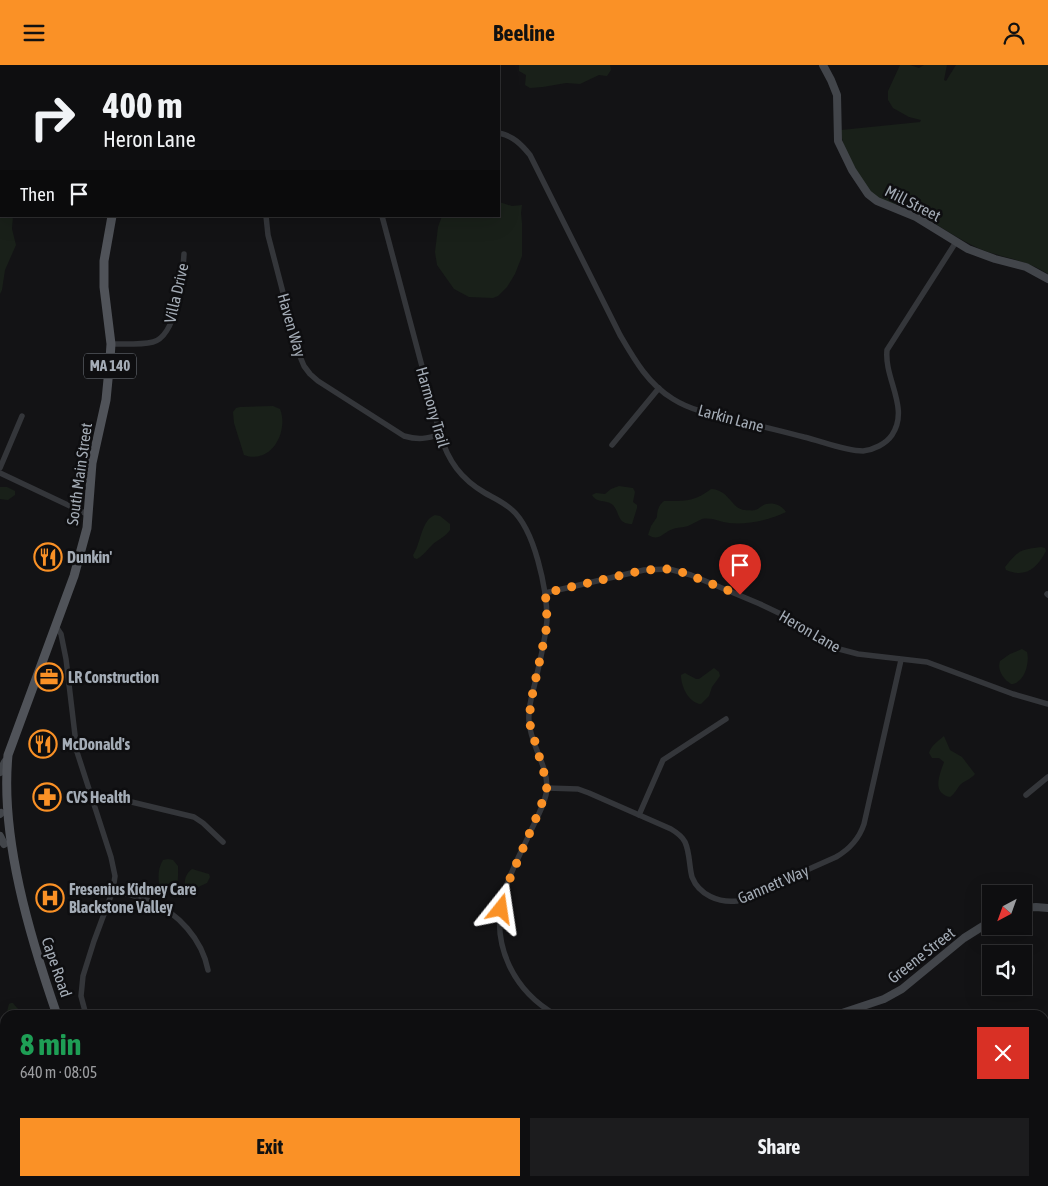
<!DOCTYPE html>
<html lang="en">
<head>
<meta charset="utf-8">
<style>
  :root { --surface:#0e0e10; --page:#1c1c1e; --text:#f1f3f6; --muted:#9b9c9f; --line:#2e2e30; --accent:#fa9126 }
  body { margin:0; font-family:"Asap Condensed",sans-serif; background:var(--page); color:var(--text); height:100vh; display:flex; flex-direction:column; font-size:19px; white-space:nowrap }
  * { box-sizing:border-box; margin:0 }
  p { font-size:16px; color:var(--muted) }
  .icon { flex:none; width:28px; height:28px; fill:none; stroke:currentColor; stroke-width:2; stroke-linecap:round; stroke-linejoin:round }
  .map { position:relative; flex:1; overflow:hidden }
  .side { position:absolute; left:0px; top:945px; width:1049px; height:176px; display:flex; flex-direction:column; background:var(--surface); border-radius:15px 15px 0 0; box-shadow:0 5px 20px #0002,0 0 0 1px var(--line) }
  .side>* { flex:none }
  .banner { position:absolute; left:0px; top:0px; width:500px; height:152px; box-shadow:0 5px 20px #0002,0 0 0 1px var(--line); background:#0e0e10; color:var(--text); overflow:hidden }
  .needle { width:32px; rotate:221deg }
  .fabs { position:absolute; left:982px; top:820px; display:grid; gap:10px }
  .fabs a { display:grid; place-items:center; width:50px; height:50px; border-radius:0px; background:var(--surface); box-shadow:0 5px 20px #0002,0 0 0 1px var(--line); font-size:25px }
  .pin { position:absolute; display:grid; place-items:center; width:42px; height:42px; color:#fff; margin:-51px -21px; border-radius:50% 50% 50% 0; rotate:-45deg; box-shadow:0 0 5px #0007 }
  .pin .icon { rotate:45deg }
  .me { position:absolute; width:55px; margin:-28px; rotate:15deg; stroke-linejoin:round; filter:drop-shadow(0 0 4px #0008) }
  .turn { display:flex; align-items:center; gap:18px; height:105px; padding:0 20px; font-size:22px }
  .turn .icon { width:65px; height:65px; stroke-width:2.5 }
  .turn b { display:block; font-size:35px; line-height:42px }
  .then { display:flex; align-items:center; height:48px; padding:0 20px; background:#0003; gap:10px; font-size:19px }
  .round { display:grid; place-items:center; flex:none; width:52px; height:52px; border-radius:0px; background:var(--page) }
  .summary { display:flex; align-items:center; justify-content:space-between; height:85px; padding:0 20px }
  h1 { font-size:30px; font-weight:700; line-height:38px; color:#1e9e55 }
  .primary-button { display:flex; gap:10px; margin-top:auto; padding:10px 20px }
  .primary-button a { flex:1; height:58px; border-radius:0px; background:var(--accent); color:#111; font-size:20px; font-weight:700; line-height:58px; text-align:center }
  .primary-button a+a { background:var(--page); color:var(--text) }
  header { display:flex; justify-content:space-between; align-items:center; height:65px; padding:0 20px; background:var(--accent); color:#111; font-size:22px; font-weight:700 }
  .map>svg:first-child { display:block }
</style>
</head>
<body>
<header><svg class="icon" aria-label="menu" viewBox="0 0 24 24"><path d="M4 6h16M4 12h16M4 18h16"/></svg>Beeline<svg class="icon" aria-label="person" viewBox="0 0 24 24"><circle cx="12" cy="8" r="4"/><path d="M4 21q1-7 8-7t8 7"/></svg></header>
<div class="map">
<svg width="1048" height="1121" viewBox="0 0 1048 1121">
  <rect width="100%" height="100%" fill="#131315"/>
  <!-- green -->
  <g fill="#192019">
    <polygon points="0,0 113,0 1,1 1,151 13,151 12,164 16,180 5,205 2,225 0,229"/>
    <polygon points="519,0 610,0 611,5 607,11 599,10 580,19 566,18 543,22 530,23 525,20 526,10 519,6"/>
    <path d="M 900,0 L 910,0 L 919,3 L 924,0 L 947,0 L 944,15 L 946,16 L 956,0 L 1048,0 L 1048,209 C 1028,196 1010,194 988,187 C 965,179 945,164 924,152 C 916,147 906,142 896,139 C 891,138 883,137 878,134 C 862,123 841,84 841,65 L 920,57 L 921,55 L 909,52 L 893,43 L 888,35 L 888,26 Z"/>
    <polygon points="499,137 512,141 522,140 521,148 522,158 522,191 515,209 507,222 498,231 493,233 469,232 454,224 437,200 435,187 438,162 442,151 499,151"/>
    <path d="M 273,341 L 280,344 C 289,367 271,400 244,390 L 234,358 L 233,347 L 236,343 L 240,342 Z"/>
    <path d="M 619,421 L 633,423 L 635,427 L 633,437 L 637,440 L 637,443 L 632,459 C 617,459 620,448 613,440 C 606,434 597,439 592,430 L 596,428 L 605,429 L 611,424 Z"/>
    <polygon points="0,422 7,422 15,426 15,430 8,435 0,434"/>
    <path d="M 711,424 C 729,425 730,441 743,445 C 746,445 753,446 755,445 C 757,445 760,442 762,441 C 770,436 781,439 786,447 C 770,455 747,460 729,458 C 720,457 712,452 702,454 C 697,456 693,459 688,461 C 683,463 677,462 673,464 C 663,467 660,477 648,470 L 651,461 L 657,452 C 657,445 659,440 664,436 C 685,436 694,437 711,424 Z"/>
    <path d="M 435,450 L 440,451 L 450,459 L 450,465 C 445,472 439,474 433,479 C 427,485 424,490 417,494 L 414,493 L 413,490 C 421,479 421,455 435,450 Z"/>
    <path d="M 1041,482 L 1045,483 L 1046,486 C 1037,504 1025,513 1006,505 L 1005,502 C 1019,485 1019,485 1041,482 Z"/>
    <path d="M 1022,584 L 1027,587 C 1030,598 1024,619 1011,619 C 1003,614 997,605 1000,596 L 1010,589 Z"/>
    <path d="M 714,603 L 719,607 L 720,611 L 712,622 L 709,631 L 701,639 C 689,638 681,622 681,610 L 685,608 L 696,614 L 699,614 Z"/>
    <path d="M 944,671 L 950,685 L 962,692 L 975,709 C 971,714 966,715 961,719 C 957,723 955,729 950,732 C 931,728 940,709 944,697 L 939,693 L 932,693 L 929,688 C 931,681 938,676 944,671 Z"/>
    <path d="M 168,794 L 173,795 L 178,801 C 178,810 179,818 174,827 L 172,829 L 163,828 C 157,819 157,804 163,795 Z"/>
    <path d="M 192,804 L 209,809 L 210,812 L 207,818 L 196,823 L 186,823 C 183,816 186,808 192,804 Z"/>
    <path d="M 11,938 L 13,938 C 19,946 25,951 35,947 L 43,950 L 6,950 L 9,939 Z"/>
    <polygon points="5,954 5,996 0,993 0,976"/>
    <polygon points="5,1041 5,1116 30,1116 27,1121 0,1121 0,1046"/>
  </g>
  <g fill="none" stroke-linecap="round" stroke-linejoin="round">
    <!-- stream -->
    <g stroke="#293539" stroke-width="2">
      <polyline points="0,991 5,985"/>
      <polyline points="0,1098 5,1088"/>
    </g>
    <!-- street -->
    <g stroke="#34363a" stroke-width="5.5">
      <polyline points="390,1 390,0"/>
      <path d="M 499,68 C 513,71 521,79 530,90 L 620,270 C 634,294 648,319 673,334 C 692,346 715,350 737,355 C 759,361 781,366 804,372 C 821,376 845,386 863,386 C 873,385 886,379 892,370 C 910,343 884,314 887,285 L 956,177"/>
      <path d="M 266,151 L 268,170 L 299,289 L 304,301 L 310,309 L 318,316 L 404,371 C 418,375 427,374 440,369"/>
      <path d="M 382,151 L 440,369 C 448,396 461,414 485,428 C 494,433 503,437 511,444 C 535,464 547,525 547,555 C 545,578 539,600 534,622 C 531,633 528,645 529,656 C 530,679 547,699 547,722 C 547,736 534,758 528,772 C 519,792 507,813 502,835 C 492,882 514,926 556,950"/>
      <path d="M 111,279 C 124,279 140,280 153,277 C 177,271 183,210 184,189"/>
      <polyline points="612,380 659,323"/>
      <polyline points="0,403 22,351"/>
      <polyline points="0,408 89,450"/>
      <polyline points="545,528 644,505 669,504 691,510 760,539 783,550 839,584 858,589 927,597 1013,629 1048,639"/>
      <polyline points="1047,529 1048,530"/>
      <polyline points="55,560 61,569 66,594 77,687 111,792 115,811 113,825 94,876 83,911 81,931 86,950"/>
      <path d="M 547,723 L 578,724 L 589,728 L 671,764 C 676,767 682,771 685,777 C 690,788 689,801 692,812 C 699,830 719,838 737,836 L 836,792 C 850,784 859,774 864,759 L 901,595"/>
      <polyline points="90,727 194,752 203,758 223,777"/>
      <polyline points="1026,730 1048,712"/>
      <polyline points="639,750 663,695 726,654"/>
      <path d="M 113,825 C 125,829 138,831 150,836 C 178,848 202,874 208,905"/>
      <polyline points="1044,1091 1048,1094"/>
      <polyline points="160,1116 162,1121"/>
      <polyline points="612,1121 613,1116"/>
    </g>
    <!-- secondary -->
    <g stroke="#42454a" stroke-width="8">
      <polyline points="823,0 831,15 837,30 838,76 852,105 868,129 877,136 916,152 968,184 995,194 1026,202 1048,214"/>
      <polyline points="0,707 5,697"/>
      <polyline points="0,749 1,748"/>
      <polyline points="0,771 4,779"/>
      <polyline points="1024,843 1036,842 1048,843"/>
      <polyline points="704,950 726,948 745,950"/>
      <polyline points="836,950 884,934 902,924 964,873 991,856"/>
      <polyline points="389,1121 395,1116"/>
    </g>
    <!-- primary -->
    <g stroke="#505359" stroke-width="9">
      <polyline points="178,1 179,0"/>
      <path d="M 57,950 C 30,872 0,773 8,690 L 74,511 L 87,463 L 92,398 L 106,335 L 110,294 L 111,279 L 104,222 L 104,196 L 112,151"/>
      <polyline points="114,1116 115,1121"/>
    </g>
    <!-- rail -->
    <g stroke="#474a4f" stroke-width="2" stroke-dasharray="6 5" stroke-linecap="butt">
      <polyline points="844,1116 847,1121"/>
      <polyline points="340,1121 347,1116"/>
    </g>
  </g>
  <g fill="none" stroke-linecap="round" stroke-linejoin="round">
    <!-- route -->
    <polyline stroke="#fa9126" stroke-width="9" stroke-dasharray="0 16.2" points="501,844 505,825 540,744 547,722 544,708 529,656 531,636 546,566 547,542 545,528 644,505 670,504 679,506 740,530"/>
  </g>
  <!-- icons -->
  <defs>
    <g id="restaurant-ring" transform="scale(1.4375)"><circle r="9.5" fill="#0e0e10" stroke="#fa9126" stroke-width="1.5"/><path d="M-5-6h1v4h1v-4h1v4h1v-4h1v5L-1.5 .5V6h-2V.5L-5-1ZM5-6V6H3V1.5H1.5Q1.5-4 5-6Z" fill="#fa9126"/></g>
    <g id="office-ring" transform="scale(1.4375)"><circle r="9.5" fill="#0e0e10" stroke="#fa9126" stroke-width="1.5"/><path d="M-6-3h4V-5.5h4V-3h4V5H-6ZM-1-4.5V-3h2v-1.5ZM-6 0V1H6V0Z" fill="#fa9126"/></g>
    <g id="pharmacy-ring" transform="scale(1.4375)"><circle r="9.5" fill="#0e0e10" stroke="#fa9126" stroke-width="1.5"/><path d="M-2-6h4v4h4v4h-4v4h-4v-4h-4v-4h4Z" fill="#fa9126"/></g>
    <g id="hospital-ring" transform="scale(1.4375)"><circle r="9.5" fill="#0e0e10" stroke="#fa9126" stroke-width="1.5"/><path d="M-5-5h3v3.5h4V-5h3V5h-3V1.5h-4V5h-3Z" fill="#fa9126"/></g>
  </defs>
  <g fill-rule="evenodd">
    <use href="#restaurant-ring" x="48" y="492"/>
    <use href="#office-ring" x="49" y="612"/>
    <use href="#restaurant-ring" x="43" y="679"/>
    <use href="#pharmacy-ring" x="47" y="732"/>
    <use href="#hospital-ring" x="50" y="833"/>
  </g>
  <g text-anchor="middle" stroke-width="5" stroke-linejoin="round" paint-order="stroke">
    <!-- shield labels -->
    <rect fill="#0e0e10" stroke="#777d84" stroke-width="1" x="84" y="288.5" width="52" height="25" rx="4"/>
    <g font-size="15" font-weight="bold" fill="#a4acb6">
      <text x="110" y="306">MA 140</text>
    </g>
    <!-- street labels -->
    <g font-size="16" fill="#a4acb6" stroke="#0e0e10">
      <text transform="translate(913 138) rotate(27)" y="6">Mill Street</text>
      <text transform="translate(176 228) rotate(-77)" y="6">Villa Drive</text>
      <text transform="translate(292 260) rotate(74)" y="6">Haven Way</text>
      <text transform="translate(433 342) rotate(74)" y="6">Harmony Trail</text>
      <text transform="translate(731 353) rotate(15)" y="6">Larkin Lane</text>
      <text transform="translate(79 409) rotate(-82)" y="6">South Main Street</text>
      <text transform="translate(810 566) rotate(30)" y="6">Heron Lane</text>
      <text transform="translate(773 819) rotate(-23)" y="6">Gannett Way</text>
      <text transform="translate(921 890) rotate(-38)" y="6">Greene Street</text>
      <text transform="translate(57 902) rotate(71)" y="6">Cape Road</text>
    </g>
    <!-- poi labels -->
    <g font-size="16" font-weight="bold" fill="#a4acb6" stroke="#0e0e10" text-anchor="start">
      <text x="67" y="498">Dunkin'</text>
      <text x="68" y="618">LR Construction</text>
      <text x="62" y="685">McDonald's</text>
      <text x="66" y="738">CVS Health</text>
      <text x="69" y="830">Fresenius Kidney Care<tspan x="69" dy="18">Blackstone Valley</tspan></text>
    </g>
  </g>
</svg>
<div class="fabs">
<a><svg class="needle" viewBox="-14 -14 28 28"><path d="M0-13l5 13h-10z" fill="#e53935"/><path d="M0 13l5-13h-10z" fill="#9b9c9f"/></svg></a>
<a><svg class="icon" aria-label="sound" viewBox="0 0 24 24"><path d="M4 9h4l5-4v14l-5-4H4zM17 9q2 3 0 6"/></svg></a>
</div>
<div class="pin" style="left:740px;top:530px;background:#d93025"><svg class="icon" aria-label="arrive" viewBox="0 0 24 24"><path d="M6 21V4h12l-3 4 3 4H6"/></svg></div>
<svg class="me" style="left:501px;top:844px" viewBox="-20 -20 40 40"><path d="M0-17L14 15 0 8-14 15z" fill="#fa9126" stroke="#fff" stroke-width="4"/></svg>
<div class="banner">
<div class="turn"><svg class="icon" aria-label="right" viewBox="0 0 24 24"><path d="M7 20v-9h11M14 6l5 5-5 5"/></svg><div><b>400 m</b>Heron Lane</div></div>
<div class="then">Then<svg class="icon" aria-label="arrive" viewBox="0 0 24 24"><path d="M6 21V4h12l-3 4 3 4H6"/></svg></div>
</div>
<section class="side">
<div class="summary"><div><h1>8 min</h1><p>640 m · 08:05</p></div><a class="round" style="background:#d93025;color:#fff"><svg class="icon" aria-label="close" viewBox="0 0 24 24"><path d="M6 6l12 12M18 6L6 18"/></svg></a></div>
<div class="primary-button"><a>Exit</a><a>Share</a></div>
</section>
</div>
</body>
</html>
